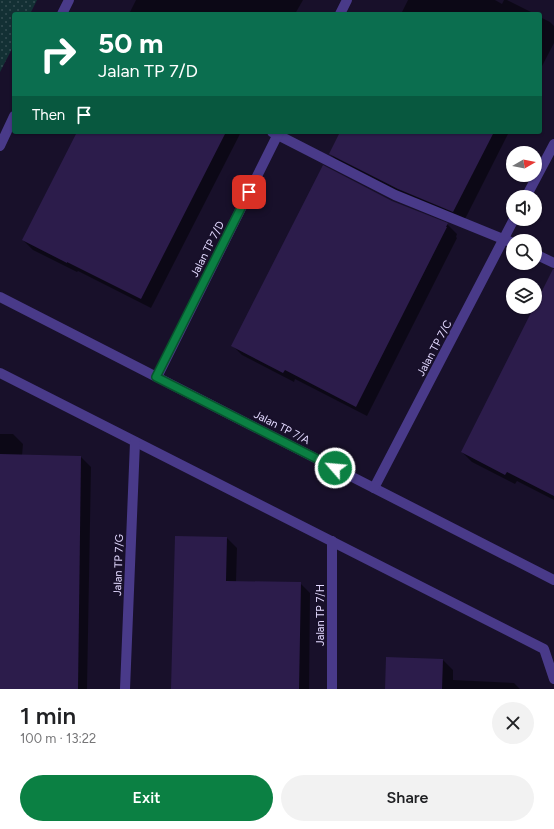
<!DOCTYPE html>
<html lang="en">
<head>
<meta charset="utf-8">
<style>
  :root { --surface:#fff; --page:#f2f2f2; --text:#202124; --muted:#757577; --accent:#0b8043 }
  body { margin:0; font-family:Figtree,sans-serif; background:var(--page); color:var(--text); height:100vh; display:flex; flex-direction:column; font-size:15px; white-space:nowrap }
  * { box-sizing:border-box; margin:0 }
  p { font-size:13px; color:var(--muted) }
  .icon { flex:none; width:22px; height:22px; fill:none; stroke:currentColor; stroke-width:2; stroke-linecap:round; stroke-linejoin:round }
  .map { position:relative; height:689px; overflow:hidden }
  .details { display:flex; flex-direction:column; background:var(--surface); flex:1 }
  .details>* { flex:none }
  .banner { position:absolute; left:12px; top:12px; width:530px; height:122px; border-radius:4px; box-shadow:0 1px 3px #0004; background:#0b6e4f; color:#fff; overflow:hidden }
  .needle { width:26px; rotate:81deg }
  .fabs { position:absolute; left:506px; top:146px; display:grid; gap:8px }
  .fabs a { display:grid; place-items:center; width:36px; height:36px; border-radius:50%; background:var(--surface); box-shadow:0 1px 3px #0004; font-size:20px }
  .pin { position:absolute; display:grid; place-items:center; width:34px; height:34px; color:#fff; margin:-17px; border-radius:8px; box-shadow:0 2px 6px #0006 }
  .me { position:absolute; width:44px; margin:-22px; rotate:297deg; stroke-linejoin:round; filter:drop-shadow(0 0 3px #0008) }
  .turn { display:flex; align-items:center; gap:14px; height:84px; padding:0 20px; font-size:18px }
  .turn .icon { width:52px; height:52px; stroke-width:2.5 }
  .turn b { display:block; font-size:28px; line-height:34px }
  .then { display:flex; align-items:center; height:38px; padding:0 20px; background:#0003; gap:8px; font-size:15px }
  .round { display:grid; place-items:center; flex:none; width:42px; height:42px; border-radius:21px; background:var(--page) }
  .summary { display:flex; align-items:center; justify-content:space-between; height:68px; padding:0 20px }
  h1 { font-size:24px; font-weight:600; line-height:30px }
  .button { display:flex; gap:8px; margin-top:auto; padding:8px 20px }
  .button a { flex:1; height:46px; border-radius:24px; background:var(--accent); color:#fff; font-size:16px; font-weight:600; line-height:46px; text-align:center }
  .button a+a { background:var(--page); color:var(--text) }
  .map>svg:first-child { display:block }
</style>
</head>
<body>
<div class="map">
<svg width="554" height="689" viewBox="0 0 554 689">
  <defs>
    <pattern id="park-dots" width="8" height="8" patternUnits="userSpaceOnUse"><rect width="8" height="8" fill="#133034"/><path d="M2 2h.1M6 6h.1" fill="none" stroke="#354d52" stroke-width="1.8" stroke-linecap="round"/></pattern>
  </defs>
  <rect width="100%" height="100%" fill="#18102a"/>
  <!-- park -->
  <polygon fill="url(#park-dots)" points="0,0 37,0 30,14 14,14 14,45 0,72"/>
  <!-- shadow -->
  <g fill="#0007">
    <polygon points="136,0 303,0 295,14 129,14"/>
    <polygon points="408,0 495,0 502,4 504,0 507,0 535,14 401,14"/>
    <polygon points="540,17 550,22 554,26 554,43 540,70"/>
    <polygon points="78,132 241,132 151,308 78,271 77,272 33,250 23,240"/>
    <polygon points="341,132 509,132 464,221 409,199 340,164 330,154"/>
    <polygon points="392,202 447,224 457,234 456,237 457,238 367,416 295,379 294,382 242,355 232,345"/>
    <polygon points="554,270 554,500 517,481 515,484 472,462 462,452"/>
    <polygon points="0,434 13,434 23,444 22,456 81,457 91,467 87,689 0,689"/>
    <polygon points="227,538 237,548 236,582 300,583 310,593 309,689 172,689"/>
    <polygon points="443,660 453,670 453,680 514,683 520,689 386,689"/>
  </g>
  <!-- building -->
  <g fill="#2c1c4b">
    <polygon points="77,132 226,132 141,299 67,262 67,263 22,240"/>
    <polygon points="340,132 494,132 453,212 398,189 329,154"/>
    <polygon points="323,165 392,201 448,223 446,227 447,227 356,407 285,370 283,373 231,346"/>
    <polygon points="553,269 554,269 554,496 507,472 505,475 461,452"/>
    <polygon points="0,454 81,456 78,689 0,689"/>
    <polygon points="175,536 227,537 226,581 301,582 299,689 171,689"/>
    <polygon points="386,657 443,659 442,689 385,689"/>
  </g>
  <g fill="none" stroke-linecap="round" stroke-linejoin="round">
    <!-- lane -->
    <g stroke="#493a89" stroke-width="10">
      <polyline points="272,132 395,195 513,243"/>
      <polyline points="535,254 554,263"/>
    </g>
    <!-- street -->
    <g stroke="#493a89" stroke-width="10">
      <polyline points="62,14 69,0"/>
      <polyline points="340,14 347,0"/>
      <polyline points="0,146 14,116"/>
      <polyline points="526,197 554,144"/>
      <polyline points="0,297 554,580"/>
      <polyline points="0,373 544,649 554,679"/>
      <polyline points="157,377 279,132"/>
      <polyline points="374,488 514,219"/>
      <polyline points="125,689 135,442"/>
      <polyline points="332,689 332,541"/>
    </g>
  </g>
  <g fill="none" stroke-linecap="round" stroke-linejoin="round">
    <!-- route casing -->
    <g stroke="#07532c" stroke-width="10">
      <polyline id="route" points="249,192 156,377 335,468"/>
    </g>
    <!-- route -->
    <use href="#route" stroke="#0b8043" stroke-width="7"/>
  </g>
  <g text-anchor="middle" stroke-width="4" stroke-linejoin="round" paint-order="stroke">
    <!-- street labels -->
    <g font-size="11" fill="#e3d9ff" stroke="#18102a">
      <text transform="translate(207 249) rotate(-63)" y="4">Jalan TP 7/D</text>
      <text transform="translate(434 348) rotate(-62)" y="4">Jalan TP 7/C</text>
      <text transform="translate(282 427) rotate(27)" y="4">Jalan TP 7/A</text>
      <text transform="translate(118 565) rotate(-88)" y="4">Jalan TP 7/G</text>
      <text transform="translate(320 615) rotate(-90)" y="4">Jalan TP 7/H</text>
    </g>
  </g>
</svg>
<div class="fabs">
<a><svg class="needle" viewBox="-14 -14 28 28"><path d="M0-13l5 13h-10z" fill="#e53935"/><path d="M0 13l5-13h-10z" fill="#757577"/></svg></a>
<a><svg class="icon" aria-label="sound" viewBox="0 0 24 24"><path d="M4 9h4l5-4v14l-5-4H4zM17 9q2 3 0 6"/></svg></a>
<a><svg class="icon" aria-label="search" viewBox="0 0 24 24"><circle cx="10" cy="10" r="6"/><path d="M15 15l6 6"/></svg></a>
<a><svg class="icon" aria-label="layers" viewBox="0 0 24 24"><path d="M12 4l9 5-9 5-9-5zM3 14l9 5 9-5"/></svg></a>
</div>
<div class="pin" style="left:249px;top:192px;background:#d93025"><svg class="icon" aria-label="arrive" viewBox="0 0 24 24"><path d="M6 21V4h12l-3 4 3 4H6"/></svg></div>
<svg class="me" style="left:335px;top:468px" viewBox="-20 -20 40 40"><circle r="17" fill="#0b8043" stroke="#fff" stroke-width="3"/><path d="M0-11L8 9 0 5-8 9z" fill="#fff"/></svg>
<div class="banner">
<div class="turn"><svg class="icon" aria-label="right" viewBox="0 0 24 24"><path d="M7 20v-9h11M14 6l5 5-5 5"/></svg><div><b>50 m</b>Jalan TP 7/D</div></div>
<div class="then">Then<svg class="icon" aria-label="arrive" viewBox="0 0 24 24"><path d="M6 21V4h12l-3 4 3 4H6"/></svg></div>
</div>
</div>
<section class="details">
<div class="summary"><div><h1>1 min</h1><p>100 m · 13:22</p></div><a class="round"><svg class="icon" aria-label="close" viewBox="0 0 24 24"><path d="M6 6l12 12M18 6L6 18"/></svg></a></div>
<div class="button"><a>Exit</a><a>Share</a></div>
</section>
</body>
</html>
